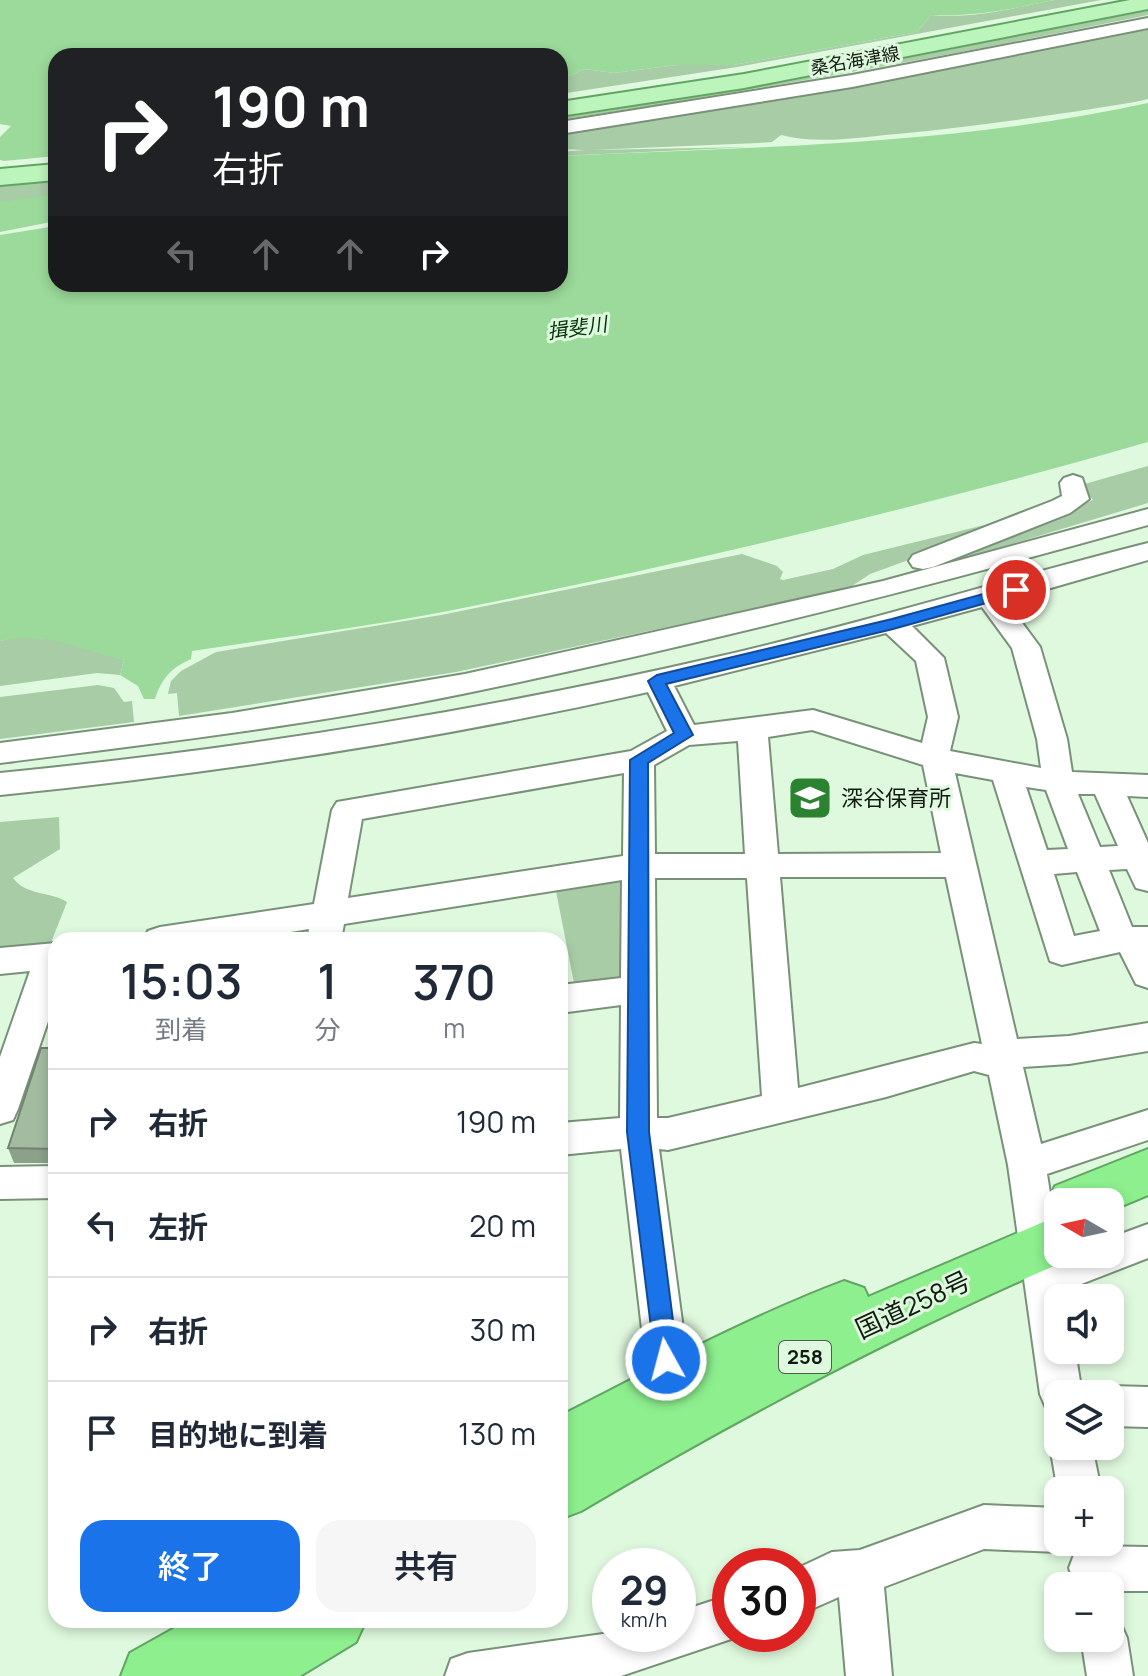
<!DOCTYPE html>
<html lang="ja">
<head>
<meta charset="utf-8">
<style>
  :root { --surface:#fff; --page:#f6f6f7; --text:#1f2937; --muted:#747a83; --line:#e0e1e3; --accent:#1a73e8 }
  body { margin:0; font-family:Manrope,"Noto Sans JP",sans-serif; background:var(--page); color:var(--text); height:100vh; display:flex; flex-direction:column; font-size:30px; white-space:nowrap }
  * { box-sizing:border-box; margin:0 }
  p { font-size:26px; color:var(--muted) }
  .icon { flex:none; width:44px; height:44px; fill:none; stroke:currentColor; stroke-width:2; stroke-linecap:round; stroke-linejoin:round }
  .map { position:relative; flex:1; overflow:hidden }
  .drawer { position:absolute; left:48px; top:932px; width:520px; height:696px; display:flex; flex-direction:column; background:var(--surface); border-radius:24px; box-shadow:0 4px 12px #0003 }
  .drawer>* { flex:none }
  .banner { position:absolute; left:48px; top:48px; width:520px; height:244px; border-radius:24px; box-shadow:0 4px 12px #0003; background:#202124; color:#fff; overflow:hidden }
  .needle { width:52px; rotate:279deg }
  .fabs { position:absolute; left:1044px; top:1188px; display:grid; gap:16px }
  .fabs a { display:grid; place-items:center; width:80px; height:80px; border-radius:16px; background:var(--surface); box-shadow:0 4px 12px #0003; font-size:40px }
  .speed { position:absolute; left:592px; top:1548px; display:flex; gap:16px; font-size:40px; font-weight:700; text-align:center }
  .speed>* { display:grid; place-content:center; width:104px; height:104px; border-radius:50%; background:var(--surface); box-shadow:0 4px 12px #0003; line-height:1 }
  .speed small { font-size:20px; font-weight:400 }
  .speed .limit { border:12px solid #d22; background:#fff; color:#111 }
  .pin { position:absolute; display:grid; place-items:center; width:68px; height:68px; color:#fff; margin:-34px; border:4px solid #fff; border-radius:50%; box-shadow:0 2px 8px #0007 }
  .me { position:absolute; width:88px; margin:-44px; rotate:353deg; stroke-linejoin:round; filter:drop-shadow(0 0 6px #0008) }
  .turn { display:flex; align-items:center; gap:28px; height:168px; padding:0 32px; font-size:36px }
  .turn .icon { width:104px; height:104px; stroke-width:2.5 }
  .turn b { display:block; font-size:56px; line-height:68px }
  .lanes { display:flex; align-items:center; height:76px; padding:0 32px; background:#0003; justify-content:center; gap:40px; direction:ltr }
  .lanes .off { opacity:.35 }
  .eta { display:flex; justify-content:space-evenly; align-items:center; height:136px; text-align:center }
  .eta b { font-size:48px; font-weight:600; line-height:56px }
  .primary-button { display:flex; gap:16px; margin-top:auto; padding:16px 32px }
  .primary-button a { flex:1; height:92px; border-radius:24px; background:var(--accent); color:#fff; font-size:32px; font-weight:600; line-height:92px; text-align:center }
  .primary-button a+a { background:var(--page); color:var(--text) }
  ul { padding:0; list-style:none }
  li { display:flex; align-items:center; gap:24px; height:104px; padding:0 32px; border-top:2px solid var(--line) }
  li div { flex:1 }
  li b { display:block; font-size:30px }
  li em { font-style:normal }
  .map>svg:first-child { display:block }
</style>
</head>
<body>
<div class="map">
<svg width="1148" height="1676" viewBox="0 0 1148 1676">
  <rect width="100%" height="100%" fill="#dff9de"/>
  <!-- green -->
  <g fill="#a7cca6">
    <path d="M 1054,0 L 1101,0 L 737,67 L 560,94 L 560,80 L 585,69 L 614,73 L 677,65 L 733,65 L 912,33 L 918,31 L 931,15 C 973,19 1013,8 1054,0 Z"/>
    <path d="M 1148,7 L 1148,15 C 953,55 757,90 560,120 L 560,112 Z"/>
    <path d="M 1148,25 L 1148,99 L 1135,102 C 1056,115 977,126 897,134 C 859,137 819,145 781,135 L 772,142 L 758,143 L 591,150 L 751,147 L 560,156 L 560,152 L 584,150 L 560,149 L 560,130 Z"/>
    <polygon points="56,177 56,196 0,207 0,182"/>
    <polygon points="1148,466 1148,503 909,575 907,573 1093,500 1081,485"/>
    <polygon points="1049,509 870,574 849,588 456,672 179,716 177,693 168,694 171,681 181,671 216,652 441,615 742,554 777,566 783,572 780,579 783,580 833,569 863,555"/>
    <polygon points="20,636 66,641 124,660 120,675 97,673 0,686 0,641"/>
    <polygon points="98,685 114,688 124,702 132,701 134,722 0,739 0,697"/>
    <path d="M 59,817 L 60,849 L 13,878 C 26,896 50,891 67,902 L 50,945 L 0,951 L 0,822 Z"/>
    <polygon points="612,876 625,886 624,973 615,984 575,988 555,886"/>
  </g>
  <!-- water -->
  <g fill="#9bda9a">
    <path d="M 0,0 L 1054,0 C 1013,9 973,17 931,15 L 918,31 L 912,33 L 733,65 L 677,65 L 614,73 L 585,69 L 560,80 L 560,56 L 56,56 L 56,156 L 4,161 L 0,160 L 0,137 L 11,126 L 0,124 Z"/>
    <path d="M 1148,103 L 1148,442 C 915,509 681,565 443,612 C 360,628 275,638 192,651 L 191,659 C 171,668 162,678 155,699 L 144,699 L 138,686 L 120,675 L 124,660 C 80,650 46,630 0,641 L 0,235 L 56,226 L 56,284 L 560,284 L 560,156 C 756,147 956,145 1148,103 Z"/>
    <polygon points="56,194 56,221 0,232 0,202"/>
  </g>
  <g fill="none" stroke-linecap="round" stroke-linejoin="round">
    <!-- minor casing -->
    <g stroke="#799179" stroke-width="4">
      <g id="minor">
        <polygon points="1148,18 1148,28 852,87 560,134 560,122 852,75"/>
        <polygon points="1073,475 1082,478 1089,499 1070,513 933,567 923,569 913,567 909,561 913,555 1052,501 1062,496 1060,483 1064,478"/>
        <path d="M 1148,509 L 1148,525 C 923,588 696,646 467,693 C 313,725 156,743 0,763 L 0,743 L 232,713 L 465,674 L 883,581 Z"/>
        <path d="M 1148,543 L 1148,560 L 1006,601 L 1040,647 L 1067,739 L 1072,772 L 1148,775 L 1148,797 L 1127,796 L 1148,843 L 1148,891 L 1136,888 L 1127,869 L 1109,870 L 1132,927 L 1148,927 L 1148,988 L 1136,984 L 1120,952 L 1062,965 L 1050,961 L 993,780 L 955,773 L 1017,1039 L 1069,1036 L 1148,1023 L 1148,1051 L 1069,1064 L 1023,1067 L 1041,1144 L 1148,1110 L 1148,1140 L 1047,1174 L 1060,1256 L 1110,1254 L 1110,1238 L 1148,1224 L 1148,1258 L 1066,1290 L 1067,1298 L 1058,1298 L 1058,1350 L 1075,1350 L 1082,1394 L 1058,1394 L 1058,1413 L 1046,1408 L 1040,1394 L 1008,1165 L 989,1075 L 974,1071 L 886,1097 L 668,1150 L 659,1149 L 691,1389 L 685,1403 L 670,1409 L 655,1403 L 649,1389 L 621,1149 L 560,1155 L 560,1123 L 620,1118 L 621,1005 L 560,1013 L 560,985 L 621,978 L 622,880 L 344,924 L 341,940 L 307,940 L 309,929 L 242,940 L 143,940 L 148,931 L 160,927 L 314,904 L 332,810 L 337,802 L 631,751 L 667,731 L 648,692 C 434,740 218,773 0,795 L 0,773 C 243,749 483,711 721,656 C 865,623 1005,579 1148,543 ZM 982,607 L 1012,648 L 1037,739 L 1041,768 L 950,751 L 958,717 L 944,658 L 912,626 ZM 886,633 L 916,661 L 928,717 L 922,743 L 813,710 L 694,725 L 674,686 ZM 812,730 L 923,765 L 941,853 L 778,854 L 768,737 ZM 738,741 L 745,854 L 655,854 L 654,765 L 689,745 ZM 624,773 L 623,856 L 348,898 L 362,819 ZM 1026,787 L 1046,790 L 1068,849 L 1047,850 ZM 1078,794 L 1095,794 L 1118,846 L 1100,847 ZM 1077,872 L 1100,931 L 1074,936 L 1054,874 ZM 780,877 L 946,877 L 982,1044 L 974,1043 L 798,1088 ZM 655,878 L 747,878 L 762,1096 L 668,1118 L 657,1118 Z"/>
        <polygon points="56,943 56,998 18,1109 13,1120 0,1124 0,1057 30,971 0,974 0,948"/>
        <polygon points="56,1166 56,1198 0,1199 0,1167"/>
        <polygon points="1110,1386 1148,1387 1148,1427 1110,1426 1110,1394 1094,1394"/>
        <polygon points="1056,1431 1058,1446 1092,1446 1101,1490 1058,1492 1050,1446"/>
        <polygon points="984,1505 1058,1508 1058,1542 1075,1542 1074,1546 1058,1552 984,1549 884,1587 892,1676 846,1676 839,1597 798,1615 798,1568 832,1552 860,1550"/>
        <polygon points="1091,1546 1148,1547 1148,1591 1110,1591 1110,1586 1075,1584 1069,1568 1075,1552"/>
        <polygon points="730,1595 730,1634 746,1634 621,1676 445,1676 451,1659 468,1653 610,1633 678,1634 678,1612"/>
        <polygon points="1110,1617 1120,1622 1127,1638 1133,1676 1087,1676 1081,1638 1110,1638"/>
      </g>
    </g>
    <!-- major casing -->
    <g stroke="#62a563" stroke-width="4">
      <g id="major">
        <polygon points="1130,0 1148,0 1148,9 744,88 560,116 560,102 744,74"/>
        <polygon points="56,164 56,180 0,185 0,169"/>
      </g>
    </g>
    <!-- highway casing -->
    <g stroke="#62a563" stroke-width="4">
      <g id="highway">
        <path d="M 1148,1149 L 1148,1195 L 1110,1211 L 1110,1202 L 1058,1202 L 1058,1254 L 1077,1256 C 906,1329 742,1416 581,1511 L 560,1519 L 560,1416 C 653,1369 746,1318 844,1281 L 864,1288 L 868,1297 L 1055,1217 L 1048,1202 L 1055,1186 Z"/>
        <polygon points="189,1620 366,1620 356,1642 300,1676 121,1676 130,1653"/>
      </g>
    </g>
    <!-- minor -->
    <use href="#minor" fill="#fff" fill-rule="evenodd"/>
    <!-- major -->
    <use href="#major" fill="#bbf5bb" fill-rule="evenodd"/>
    <!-- highway -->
    <use href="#highway" fill="#8def8e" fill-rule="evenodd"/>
  </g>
  <!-- wall -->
  <polygon fill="#8ba18a" points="56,1048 56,1163 14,1163 8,1148"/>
  <!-- building -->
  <polygon fill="#a2bba1" stroke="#718371" stroke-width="2" points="41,1048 56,1048 56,1149 8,1148"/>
  <!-- route -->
  <polygon fill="#1a73e8" stroke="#114b97" stroke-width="2" points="1016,585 1024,590 1022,593 893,629 666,684 693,735 648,763 649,1132 678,1360 675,1368 666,1371 658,1368 655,1360 627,1132 630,760 674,733 648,681 657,675 892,619"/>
  <!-- icons -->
  <defs>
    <g id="school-square" transform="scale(2.3)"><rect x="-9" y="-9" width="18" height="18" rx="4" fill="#2b8230" stroke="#dff9de"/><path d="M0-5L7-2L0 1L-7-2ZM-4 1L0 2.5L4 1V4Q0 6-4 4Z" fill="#fff"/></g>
  </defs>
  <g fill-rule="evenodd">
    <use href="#school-square" x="810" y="798"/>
  </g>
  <g text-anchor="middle" stroke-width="6" stroke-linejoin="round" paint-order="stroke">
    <!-- far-street labels -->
    <g font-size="18" fill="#121b12" stroke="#dff9de">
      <text transform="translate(855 61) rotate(-10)" y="6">桑名海津線</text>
    </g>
    <!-- far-water labels -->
    <g font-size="20" font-style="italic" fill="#06340a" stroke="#dff9de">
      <text transform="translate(577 328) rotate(-8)" y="7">揖斐川</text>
    </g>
    <!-- shield labels -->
    <rect fill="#dff9de" stroke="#505e4f" stroke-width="2" x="779" y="1341" width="52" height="32" rx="6"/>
    <g font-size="20" font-weight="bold" fill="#121b12">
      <text x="805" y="1364">258</text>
    </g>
    <!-- poi labels -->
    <g font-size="22" fill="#121b12" stroke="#dff9de" text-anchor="start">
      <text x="841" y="806">深谷保育所</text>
    </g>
    <!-- near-street labels -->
    <g font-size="26" fill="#121b12" stroke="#dff9de">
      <text transform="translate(913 1305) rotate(-25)" y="9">国道258号</text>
    </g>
  </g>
</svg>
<div class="fabs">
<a><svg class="needle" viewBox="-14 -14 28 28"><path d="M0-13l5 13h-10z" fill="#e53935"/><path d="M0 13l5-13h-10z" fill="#747a83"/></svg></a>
<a><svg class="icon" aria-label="sound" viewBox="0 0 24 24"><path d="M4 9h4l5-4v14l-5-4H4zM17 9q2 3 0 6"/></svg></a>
<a><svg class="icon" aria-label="layers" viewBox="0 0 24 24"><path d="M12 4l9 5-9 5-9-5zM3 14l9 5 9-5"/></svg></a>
<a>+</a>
<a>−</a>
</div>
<div class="speed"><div>29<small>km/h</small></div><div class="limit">30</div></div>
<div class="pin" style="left:1016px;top:590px;background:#d93025"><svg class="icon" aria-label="arrive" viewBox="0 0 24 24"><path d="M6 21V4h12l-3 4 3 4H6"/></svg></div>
<svg class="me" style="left:666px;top:1360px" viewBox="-20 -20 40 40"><circle r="17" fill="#1a73e8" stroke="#fff" stroke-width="3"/><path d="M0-11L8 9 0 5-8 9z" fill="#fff"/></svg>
<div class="banner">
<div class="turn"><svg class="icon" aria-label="right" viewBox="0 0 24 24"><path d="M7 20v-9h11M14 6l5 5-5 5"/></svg><div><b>190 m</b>右折</div></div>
<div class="lanes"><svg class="icon off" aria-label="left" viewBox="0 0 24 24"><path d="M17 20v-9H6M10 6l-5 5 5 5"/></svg><svg class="icon off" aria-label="ahead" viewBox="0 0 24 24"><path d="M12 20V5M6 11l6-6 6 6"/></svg><svg class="icon off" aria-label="ahead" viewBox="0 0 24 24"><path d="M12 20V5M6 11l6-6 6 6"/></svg><svg class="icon" aria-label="right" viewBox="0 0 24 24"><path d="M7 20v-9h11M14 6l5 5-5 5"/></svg></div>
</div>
<section class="drawer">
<div class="eta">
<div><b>15:03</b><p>到着</p></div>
<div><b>1</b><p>分</p></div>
<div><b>370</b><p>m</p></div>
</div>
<ul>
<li><svg class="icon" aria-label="right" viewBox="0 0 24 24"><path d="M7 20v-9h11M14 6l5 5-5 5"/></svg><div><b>右折</b></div><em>190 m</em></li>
<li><svg class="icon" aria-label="left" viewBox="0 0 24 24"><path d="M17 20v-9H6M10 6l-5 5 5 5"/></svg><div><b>左折</b></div><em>20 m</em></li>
<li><svg class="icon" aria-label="right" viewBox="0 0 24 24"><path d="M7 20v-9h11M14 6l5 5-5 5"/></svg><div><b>右折</b></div><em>30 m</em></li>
<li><svg class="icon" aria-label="arrive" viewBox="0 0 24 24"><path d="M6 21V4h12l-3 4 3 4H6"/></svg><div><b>目的地に到着</b></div><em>130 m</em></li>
</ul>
<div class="primary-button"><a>終了</a><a>共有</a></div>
</section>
</div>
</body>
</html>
